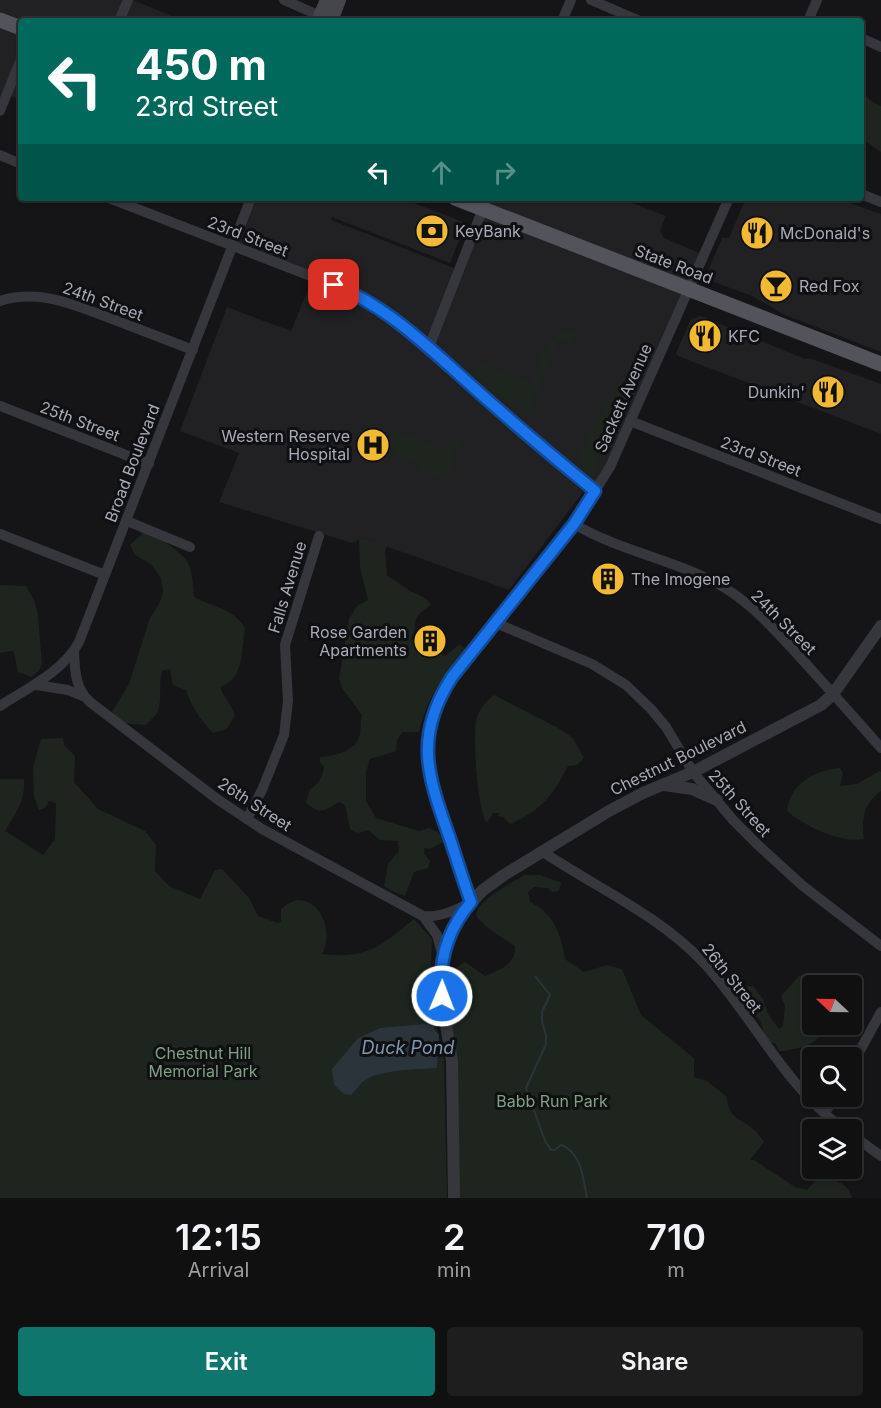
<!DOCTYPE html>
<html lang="en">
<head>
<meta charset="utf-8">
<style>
  :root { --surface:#101011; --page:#1e1e1f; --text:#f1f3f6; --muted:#9c9d9f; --line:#303031; --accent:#0f766e }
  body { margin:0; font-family:Inter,sans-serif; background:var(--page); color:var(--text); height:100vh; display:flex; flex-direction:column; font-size:22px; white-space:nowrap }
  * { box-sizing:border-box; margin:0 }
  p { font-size:20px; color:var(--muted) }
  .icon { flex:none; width:33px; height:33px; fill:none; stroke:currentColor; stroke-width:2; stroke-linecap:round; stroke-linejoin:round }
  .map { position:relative; height:1198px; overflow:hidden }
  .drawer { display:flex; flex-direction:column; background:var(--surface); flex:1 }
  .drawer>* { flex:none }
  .top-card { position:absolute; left:18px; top:18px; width:846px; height:183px; border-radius:6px; box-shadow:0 2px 4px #0004,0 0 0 2px var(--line); background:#00695c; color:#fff; overflow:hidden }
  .needle { width:39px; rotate:292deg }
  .buttons { position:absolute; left:802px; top:975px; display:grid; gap:12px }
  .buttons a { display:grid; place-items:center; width:60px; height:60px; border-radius:6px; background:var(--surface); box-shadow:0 2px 4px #0004,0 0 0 2px var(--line); font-size:30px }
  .pin { position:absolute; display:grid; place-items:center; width:51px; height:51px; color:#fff; margin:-26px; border-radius:12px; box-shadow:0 3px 9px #0006 }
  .me { position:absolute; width:66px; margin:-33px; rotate:1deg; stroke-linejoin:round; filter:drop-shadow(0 0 4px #0008) }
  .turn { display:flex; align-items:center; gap:21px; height:126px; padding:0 18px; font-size:27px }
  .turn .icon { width:78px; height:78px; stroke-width:2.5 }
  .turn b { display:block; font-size:42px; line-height:51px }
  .lanes { display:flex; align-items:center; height:57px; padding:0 18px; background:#0003; justify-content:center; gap:30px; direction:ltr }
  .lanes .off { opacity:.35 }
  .eta { display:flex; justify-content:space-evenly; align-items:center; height:102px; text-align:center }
  .eta b { font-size:36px; font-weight:600; line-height:42px }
  .primary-button { display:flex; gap:12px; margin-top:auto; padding:12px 18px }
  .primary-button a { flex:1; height:69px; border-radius:6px; background:var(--accent); color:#fff; font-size:24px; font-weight:600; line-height:69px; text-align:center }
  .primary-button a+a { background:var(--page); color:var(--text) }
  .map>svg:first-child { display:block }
</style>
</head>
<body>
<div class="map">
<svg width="881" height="1198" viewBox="0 0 881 1198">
  <rect width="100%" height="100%" fill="#151517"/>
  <!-- built -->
  <g fill="#212124">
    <polygon points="0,0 133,0 184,21 21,21 21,100 7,95 0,111"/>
    <polygon points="251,198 401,198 466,223 450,263 332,217 331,220 459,270 487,198 620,198 666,216 660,231 664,238 704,255 595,491 385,312 233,246"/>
    <polygon points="746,198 836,198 881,214 881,352 785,315 752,296 714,282 709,277 708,271 722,238 729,238"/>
    <polygon points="310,285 362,307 404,335 583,492 509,590 363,538 352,543 219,502 239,453 180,431 227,307 291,331"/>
    <polygon points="701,316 805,359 809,358 881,384 881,434 678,356 676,353 691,319"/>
  </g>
  <!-- green -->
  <g fill="#1d251e">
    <polygon points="861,90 871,101 881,106 881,152 867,142 861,143"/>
    <polygon points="561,328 578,334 573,346 559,340 526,419 472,372 482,363 532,383 541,362 537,360 541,350 545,350 547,345 550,345 554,334 559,333"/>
    <polygon points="616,383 631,389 592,476 577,462 596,418 600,419"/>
    <polygon points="393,429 445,449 450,437 463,443 458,453 454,452 452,457 456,459 450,474 446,473 444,478 418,468 419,464 391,453 393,448 386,446"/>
    <path d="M 144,532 C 157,536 181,551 188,563 C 193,572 193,587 194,597 C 215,608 231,607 245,628 C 241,651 245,678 220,687 C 224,697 231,705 235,715 L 227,729 L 213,733 C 201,721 191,706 186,690 L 173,685 L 170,669 L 162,671 C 158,684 163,700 157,713 C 154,717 149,721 146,725 L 123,723 L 112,712 L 129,684 L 150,618 L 160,602 L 163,591 L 161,578 L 151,564 L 135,555 L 130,545 Z"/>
    <path d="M 363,538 L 387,546 L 385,550 L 387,576 C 396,580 403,587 412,592 C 421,596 425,596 431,605 C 407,621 421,620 411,639 L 445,656 L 460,644 L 465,649 C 444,675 426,700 419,732 L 402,732 L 397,740 L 396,751 L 370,759 L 366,772 L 366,801 L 376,818 L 419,831 L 429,828 C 436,831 442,833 443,842 L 430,849 L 424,848 L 424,853 L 430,861 L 428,868 L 414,872 L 405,896 L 390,890 L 384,886 L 388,864 L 399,851 L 398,841 L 380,840 L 368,830 L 358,833 L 350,829 L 345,805 L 339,802 C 324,811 321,815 306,803 L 310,789 C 319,784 322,778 324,767 L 320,762 L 320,757 C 335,756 357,751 360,734 C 361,727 360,722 362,715 L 342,688 L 339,679 L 349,619 L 357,606 L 368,600 L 360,567 L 359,539 Z"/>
    <polygon points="0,585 26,586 35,602 38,615 42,664 38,672 31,677 18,672 14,653 12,651 0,653"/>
    <path d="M 494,695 L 560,729 L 573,738 L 584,758 L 577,765 L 568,766 C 553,795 541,811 510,824 L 503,817 L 498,816 L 499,813 L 493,813 L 487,823 C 477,810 472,733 477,717 C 481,707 486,701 494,695 Z"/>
    <path d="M 63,738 L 64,745 L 75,756 L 74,782 L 98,809 L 145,831 L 156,845 L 155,871 L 169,886 L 200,899 L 215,870 L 222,869 L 249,898 L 258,916 L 278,923 L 281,921 L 281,909 C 285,906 291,901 297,900 C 324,900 333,936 322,954 C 368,959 381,946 414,919 L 432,939 L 430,989 C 435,993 436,1003 433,1009 L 444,1059 L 447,1198 L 0,1198 L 0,779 L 24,779 C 26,800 15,814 5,831 L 43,855 L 55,839 L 56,803 L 49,801 L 45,808 L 39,810 L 34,797 L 33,767 L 41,739 Z"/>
    <path d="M 840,768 L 843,774 L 840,786 L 857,784 L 879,771 L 881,772 L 881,791 C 864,803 861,819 864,839 C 842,844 804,826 787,811 C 790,784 814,770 840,768 Z"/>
    <path d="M 525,875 L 540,875 L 562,883 L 558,891 L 552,892 L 548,888 L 534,887 L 528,892 L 530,902 C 554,913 561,935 565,959 L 584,972 L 607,965 L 622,969 L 641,1015 L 694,1058 L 694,1077 L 707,1081 L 727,1097 C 728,1120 742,1118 754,1130 C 758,1133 761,1138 764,1142 L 750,1160 L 754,1160 L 795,1187 L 807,1190 L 820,1176 C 834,1180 848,1182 852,1198 L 454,1198 L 454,1104 L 442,997 L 450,993 C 450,979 451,969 465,962 L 485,976 C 500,969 516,965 515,946 C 506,940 483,926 477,917 C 470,904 516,880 525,875 Z"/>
    <path d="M 811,975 L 819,985 L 813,986 L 813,1024 L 826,1025 C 826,1042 794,1051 779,1051 L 775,1043 L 767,1043 L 760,1020 L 741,1002 L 736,988 L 753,986 L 763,999 L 768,1014 L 779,1029 L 783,1026 L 785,1006 L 781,996 L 799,976 Z"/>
  </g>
  <!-- water -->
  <path fill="#2b333b" d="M 425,1024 L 434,1025 L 434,1029 L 439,1035 L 437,1068 C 419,1069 377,1070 364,1081 C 359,1084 356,1091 351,1095 L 344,1094 L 334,1085 L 332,1069 L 358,1038 L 380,1028 Z"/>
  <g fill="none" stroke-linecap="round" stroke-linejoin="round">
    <!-- stream -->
    <path stroke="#2b333b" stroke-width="2" d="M 536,977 L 550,995 L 542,1012 L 542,1022 L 546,1035 L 546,1044 L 526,1088 L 545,1141 L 551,1150 L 555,1150 L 561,1145 C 582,1153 583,1178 587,1198"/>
    <!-- minor -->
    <g stroke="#36373c" stroke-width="10">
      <polyline points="284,0 327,19"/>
      <polyline points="591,0 640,21"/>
      <polyline points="119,21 128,0"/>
      <polyline points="562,21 571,0"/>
      <polyline points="808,21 817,0"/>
      <polyline points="861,38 881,47"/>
      <polyline points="0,111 21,59"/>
      <polyline points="0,155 21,164"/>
      <polyline points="861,194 881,202"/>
      <polyline points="109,198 347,290 385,312 429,347 595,491"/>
      <path d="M 0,301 C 41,288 77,306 115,320 C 141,330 167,340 193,350"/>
      <polyline points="429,347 487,198"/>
      <polyline points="0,406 149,464"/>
      <polyline points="630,421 881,519"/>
      <polyline points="127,521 190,547"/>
      <path d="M 574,524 C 621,552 678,560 725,588 C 754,606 776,631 799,656 C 826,686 854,717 881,748"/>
      <polyline points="0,534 105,575"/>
      <polyline points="496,623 592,664 626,685 651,709 666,727 693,772 733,820 758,845 803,886 881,946"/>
      <path d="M 74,652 C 75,671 75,688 90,702 L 217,799 L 262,829 L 423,916 C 440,918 457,910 471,902 C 463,878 455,855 447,831 C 426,772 414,734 452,677 L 574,524 L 610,467 L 729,198"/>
      <polyline points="36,685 68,690 85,697"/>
      <path d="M 0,706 C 26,689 64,671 79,642 L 251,198"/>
      <polyline points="247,819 262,790 284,735 288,701 285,645 319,536"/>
      <path d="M 543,852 C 597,888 659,915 704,963 C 753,1016 784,1086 845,1130"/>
      <polyline points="423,916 437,935 443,957"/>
      <polyline points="852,1065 881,1012"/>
      <polyline points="825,1113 835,1096"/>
      <polyline points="852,1135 881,1156"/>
    </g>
    <!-- tertiary -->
    <g stroke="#36373c" stroke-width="12">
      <polyline points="664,785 692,789 717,800"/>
      <polyline points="454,1198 452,1061 443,1007 441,978 446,946 454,927 464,910 483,890 504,875 609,811 643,793 693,772 821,705 833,694 881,626"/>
    </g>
    <!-- secondary -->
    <g stroke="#44464c" stroke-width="14">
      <polyline points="318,21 327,0"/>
      <polyline points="331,21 339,0"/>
    </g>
    <!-- primary -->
    <g stroke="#52535b" stroke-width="15">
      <polyline points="0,20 21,28"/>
      <polyline points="455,198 881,364"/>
    </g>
  </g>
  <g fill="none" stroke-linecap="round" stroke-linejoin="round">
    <!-- route casing -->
    <g stroke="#114b97" stroke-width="15">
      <path id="route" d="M 334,285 C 381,304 416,336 453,369 C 499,411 547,452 595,491 L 574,524 L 452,677 C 414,736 427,774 449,836 C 456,857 463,880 471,902 C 448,929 438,961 442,996"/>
    </g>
    <!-- route -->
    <use href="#route" stroke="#1a73e8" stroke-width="10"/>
  </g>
  <!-- icons -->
  <defs>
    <g id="bank-disc" transform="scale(1.725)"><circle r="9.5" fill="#f1ba32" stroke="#101012"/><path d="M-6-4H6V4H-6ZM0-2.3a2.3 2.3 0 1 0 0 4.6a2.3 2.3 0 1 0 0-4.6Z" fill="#111"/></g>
    <g id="restaurant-disc" transform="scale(1.725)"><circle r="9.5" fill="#f1ba32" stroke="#101012"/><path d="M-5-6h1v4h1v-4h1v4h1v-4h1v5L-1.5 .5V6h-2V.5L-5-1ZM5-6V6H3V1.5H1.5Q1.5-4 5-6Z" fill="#111"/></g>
    <g id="bar-disc" transform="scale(1.725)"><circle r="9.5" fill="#f1ba32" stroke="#101012"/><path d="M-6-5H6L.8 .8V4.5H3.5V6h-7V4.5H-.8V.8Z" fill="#111"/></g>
    <g id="hospital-disc" transform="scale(1.725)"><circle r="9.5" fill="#f1ba32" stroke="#101012"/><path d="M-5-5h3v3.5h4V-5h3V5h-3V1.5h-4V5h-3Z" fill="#111"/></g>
    <g id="building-disc" transform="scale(1.725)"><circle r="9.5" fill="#f1ba32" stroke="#101012"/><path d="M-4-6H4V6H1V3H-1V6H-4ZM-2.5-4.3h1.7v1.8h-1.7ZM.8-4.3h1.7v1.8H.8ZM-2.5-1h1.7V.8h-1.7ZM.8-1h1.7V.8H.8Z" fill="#111"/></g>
  </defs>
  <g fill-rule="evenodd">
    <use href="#bank-disc" x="432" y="231"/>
    <use href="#restaurant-disc" x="757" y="233"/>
    <use href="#bar-disc" x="776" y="286"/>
    <use href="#restaurant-disc" x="705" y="336"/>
    <use href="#restaurant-disc" x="828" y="392"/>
    <use href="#hospital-disc" x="373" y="445"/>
    <use href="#building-disc" x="608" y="579"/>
    <use href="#building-disc" x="430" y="641"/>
  </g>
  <g text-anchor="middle" stroke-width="6" stroke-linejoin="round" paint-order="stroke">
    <!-- poi labels -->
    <g font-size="16" fill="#a7abb7" stroke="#101012" text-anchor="start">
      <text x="455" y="237">KeyBank</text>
      <text x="780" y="239">McDonald's</text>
      <text x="799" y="292">Red Fox</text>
      <text x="728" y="342">KFC</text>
      <text x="805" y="398" text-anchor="end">Dunkin'</text>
      <text x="350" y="442" text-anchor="end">Western Reserve<tspan x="350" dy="18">Hospital</tspan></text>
      <text x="631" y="585">The Imogene</text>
      <text x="407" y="638" text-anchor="end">Rose Garden<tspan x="407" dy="18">Apartments</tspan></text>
    </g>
    <!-- street labels -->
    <g font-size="16" fill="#a7abb7" stroke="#101012">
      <text transform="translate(248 236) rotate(21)" y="6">23rd Street</text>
      <text transform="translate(674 264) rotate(21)" y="6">State Road</text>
      <text transform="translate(103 301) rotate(20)" y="6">24th Street</text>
      <text transform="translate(623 398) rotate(-66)" y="6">Sackett Avenue</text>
      <text transform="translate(80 421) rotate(21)" y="6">25th Street</text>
      <text transform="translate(761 456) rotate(21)" y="6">23rd Street</text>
      <text transform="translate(132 463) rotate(-69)" y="6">Broad Boulevard</text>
      <text transform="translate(287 587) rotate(-73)" y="6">Falls Avenue</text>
      <text transform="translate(784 622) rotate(45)" y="6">24th Street</text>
      <text transform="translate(678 758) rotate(-26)" y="6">Chestnut Boulevard</text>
      <text transform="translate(740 803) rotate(48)" y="6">25th Street</text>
      <text transform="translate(255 804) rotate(33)" y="6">26th Street</text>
      <text transform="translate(732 978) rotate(51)" y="6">26th Street</text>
    </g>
    <!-- park labels -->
    <g font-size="16" fill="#7ea282" stroke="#101012">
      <text x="203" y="1059">Chestnut Hill<tspan x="203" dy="18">Memorial Park</tspan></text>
      <text x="552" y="1107">Babb Run Park</text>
    </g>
    <!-- water labels -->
    <g font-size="18" font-style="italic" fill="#7e97b2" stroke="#101012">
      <text x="408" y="1054">Duck Pond</text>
    </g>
  </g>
</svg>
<div class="buttons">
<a><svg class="needle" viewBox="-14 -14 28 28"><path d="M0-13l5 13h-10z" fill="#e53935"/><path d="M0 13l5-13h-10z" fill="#9c9d9f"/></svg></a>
<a><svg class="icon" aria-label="search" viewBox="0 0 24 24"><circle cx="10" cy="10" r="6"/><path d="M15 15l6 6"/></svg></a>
<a><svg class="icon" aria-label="layers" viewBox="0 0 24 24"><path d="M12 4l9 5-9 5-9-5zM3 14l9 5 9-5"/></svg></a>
</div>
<div class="pin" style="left:334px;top:285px;background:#d93025"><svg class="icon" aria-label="arrive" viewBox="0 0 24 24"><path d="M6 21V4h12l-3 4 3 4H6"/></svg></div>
<svg class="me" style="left:442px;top:996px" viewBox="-20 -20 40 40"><circle r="17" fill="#1a73e8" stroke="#fff" stroke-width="3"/><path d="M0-11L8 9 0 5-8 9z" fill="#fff"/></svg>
<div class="top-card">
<div class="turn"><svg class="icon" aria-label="left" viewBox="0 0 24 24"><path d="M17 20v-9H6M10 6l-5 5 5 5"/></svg><div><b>450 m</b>23rd Street</div></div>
<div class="lanes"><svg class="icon" aria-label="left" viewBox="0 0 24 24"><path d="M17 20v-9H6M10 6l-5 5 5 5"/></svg><svg class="icon off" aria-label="ahead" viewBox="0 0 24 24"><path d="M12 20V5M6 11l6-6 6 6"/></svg><svg class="icon off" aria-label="right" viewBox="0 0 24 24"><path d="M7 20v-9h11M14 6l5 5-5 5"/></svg></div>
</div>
</div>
<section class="drawer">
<div class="eta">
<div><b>12:15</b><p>Arrival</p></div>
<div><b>2</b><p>min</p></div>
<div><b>710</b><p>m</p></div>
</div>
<div class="primary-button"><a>Exit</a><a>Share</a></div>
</section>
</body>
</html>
